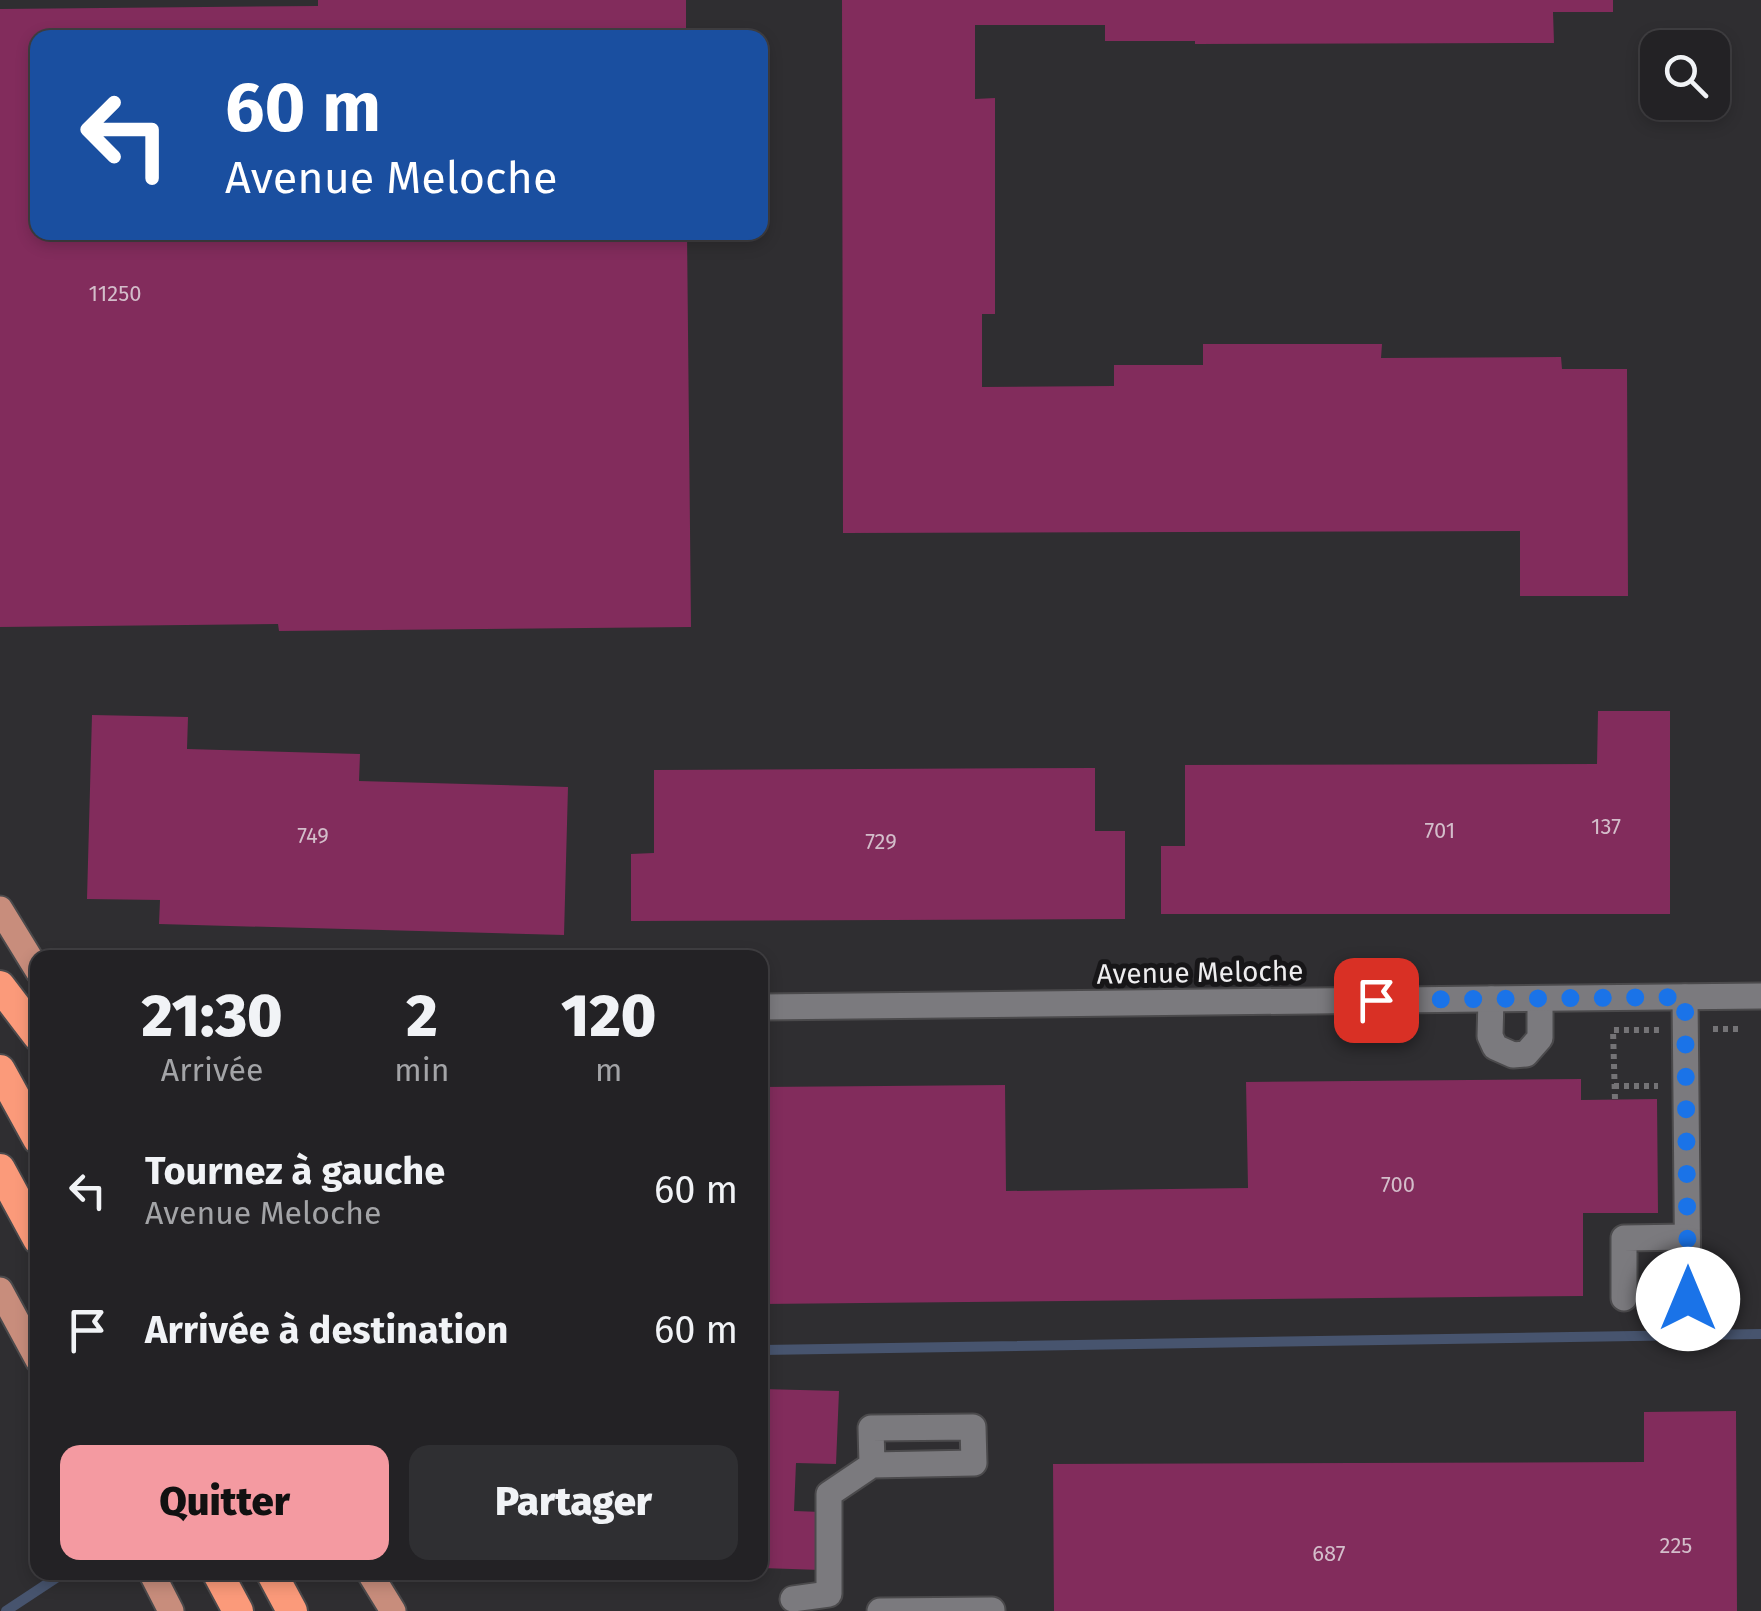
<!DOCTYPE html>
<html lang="fr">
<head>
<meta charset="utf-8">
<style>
  :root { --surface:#232225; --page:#2f2f32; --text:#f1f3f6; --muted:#a3a4a7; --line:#403f42; --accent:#f49aa1 }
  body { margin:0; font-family:"Fira Sans",sans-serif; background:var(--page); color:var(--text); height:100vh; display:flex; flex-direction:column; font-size:38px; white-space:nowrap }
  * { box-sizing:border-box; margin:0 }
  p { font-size:32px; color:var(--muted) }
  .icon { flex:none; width:55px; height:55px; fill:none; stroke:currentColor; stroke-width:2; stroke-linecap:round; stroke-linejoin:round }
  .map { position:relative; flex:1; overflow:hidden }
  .side { position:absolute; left:30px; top:950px; width:738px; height:630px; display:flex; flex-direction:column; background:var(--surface); border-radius:20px; box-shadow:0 5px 15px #0003,0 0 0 2px var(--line) }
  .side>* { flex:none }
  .hud { position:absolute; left:30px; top:30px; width:738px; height:210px; border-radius:20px; box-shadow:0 5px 15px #0003,0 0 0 2px var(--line); background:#1a4fa0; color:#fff; overflow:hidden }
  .fabs { position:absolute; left:1640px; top:30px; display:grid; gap:20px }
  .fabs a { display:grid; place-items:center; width:90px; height:90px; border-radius:20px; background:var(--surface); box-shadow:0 5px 15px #0003,0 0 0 2px var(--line); font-size:50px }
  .pin { position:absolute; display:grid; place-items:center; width:85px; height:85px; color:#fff; margin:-42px; border-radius:20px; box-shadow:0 5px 15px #0006 }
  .me { position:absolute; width:110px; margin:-55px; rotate:0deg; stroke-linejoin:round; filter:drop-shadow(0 0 8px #0008) }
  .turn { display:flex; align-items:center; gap:35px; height:210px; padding:0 30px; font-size:45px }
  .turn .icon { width:130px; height:130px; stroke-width:2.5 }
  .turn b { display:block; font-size:70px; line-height:85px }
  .eta { display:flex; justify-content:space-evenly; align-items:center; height:170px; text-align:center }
  .eta b { font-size:60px; font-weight:800; line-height:70px }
  .button { display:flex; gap:20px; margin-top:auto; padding:20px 30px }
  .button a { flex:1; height:115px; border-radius:20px; background:var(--accent); color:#111; font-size:40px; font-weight:800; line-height:115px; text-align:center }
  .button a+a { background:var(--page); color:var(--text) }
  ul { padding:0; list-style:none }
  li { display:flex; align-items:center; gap:30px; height:140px; padding:0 30px }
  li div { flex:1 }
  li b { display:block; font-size:38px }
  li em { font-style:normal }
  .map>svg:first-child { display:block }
</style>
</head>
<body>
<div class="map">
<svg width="1761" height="1611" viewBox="0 0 1761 1611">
  <rect width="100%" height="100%" fill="#2f2e31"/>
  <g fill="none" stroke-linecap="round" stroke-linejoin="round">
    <!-- stream -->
    <g stroke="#47546e" stroke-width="10">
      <polyline points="760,1350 1761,1334"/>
      <polyline points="6,1611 65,1572"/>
    </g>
  </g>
  <!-- building -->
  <g fill="#822c5c">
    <polygon points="318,0 686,0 686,38 38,38 38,232 687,232 691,627 279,631 278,624 0,627 0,9 318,6"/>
    <polygon points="842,0 1613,0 1613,12 1553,12 1554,43 1195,44 1195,41 1105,41 1105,25 975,25 975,99 995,98 995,314 982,314 982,387 1114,386 1114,365 1203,365 1203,344 1382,344 1381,358 1561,357 1562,369 1627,369 1628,596 1520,596 1520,531 843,533"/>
    <polygon points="1598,711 1670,711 1670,914 1161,914 1161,846 1185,846 1185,765 1597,764"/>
    <polygon points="92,715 188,717 187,749 360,754 359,781 568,787 564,935 159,924 160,900 87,899"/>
    <polygon points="1095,768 1095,831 1125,831 1125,919 631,921 631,854 654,853 654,770"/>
    <polygon points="1581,1079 1581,1100 1657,1099 1658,1213 1583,1213 1583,1296 760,1304 760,1087 1005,1085 1006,1191 1248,1188 1246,1082"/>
    <polygon points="760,1389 839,1391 836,1464 796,1463 794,1511 822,1512 821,1570 760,1568"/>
    <polygon points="1736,1411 1737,1611 1054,1611 1053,1464 1644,1462 1644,1412"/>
  </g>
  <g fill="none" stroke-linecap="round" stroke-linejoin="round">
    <!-- minor casing -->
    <g stroke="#4b4a4c" stroke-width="29">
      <g id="minor">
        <polyline points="1685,997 1688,1299"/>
        <polyline points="1491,999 1490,1036 1495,1047 1513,1055 1526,1054 1540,1038 1540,999"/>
        <polyline points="760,1007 1761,996"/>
        <polyline points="1624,1298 1624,1238 1687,1237"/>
        <polyline points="793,1599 829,1594 829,1494 872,1465 974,1463 973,1427 871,1428 872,1465"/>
        <polyline points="880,1611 992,1610"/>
      </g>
    </g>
    <!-- major casing -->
    <g stroke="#4b4a4c" stroke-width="29">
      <g id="major">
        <polyline points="0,909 38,971"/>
        <polyline points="0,1290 38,1360"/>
        <polyline points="151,1572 171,1611"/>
        <polyline points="369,1572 393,1611"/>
      </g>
    </g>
    <!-- highway casing -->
    <g stroke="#4b4a4c" stroke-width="34">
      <g id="highway">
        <polyline points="0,986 38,1036"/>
        <polyline points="0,1070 38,1139"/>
        <polyline points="0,1169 38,1239"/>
        <polyline points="217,1572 238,1611"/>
        <polyline points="271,1572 292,1611"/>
      </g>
    </g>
    <!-- path -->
    <g stroke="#747376" stroke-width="6" stroke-dasharray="5 5" stroke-linecap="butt">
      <polyline points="1713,1029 1741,1029"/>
      <polyline points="1614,1086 1658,1086"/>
      <polyline points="1615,1099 1613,1030 1660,1030"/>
    </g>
    <!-- minor -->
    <use href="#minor" stroke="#7b7a7e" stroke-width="25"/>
    <!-- major -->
    <use href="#major" stroke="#c88d7c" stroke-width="25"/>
    <!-- highway -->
    <use href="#highway" stroke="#fb9a7a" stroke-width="30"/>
  </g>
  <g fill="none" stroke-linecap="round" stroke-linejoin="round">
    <!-- route -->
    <polyline stroke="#1a73e8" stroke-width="18" stroke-dasharray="0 32.4" points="1376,1000 1685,997 1688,1299"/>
  </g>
  <g text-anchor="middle" stroke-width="10" stroke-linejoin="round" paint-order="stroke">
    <!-- number labels -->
    <g font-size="22" fill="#d3bdca">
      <text x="115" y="301">11250</text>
      <text x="1606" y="834">137</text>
      <text x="1440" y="838">701</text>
      <text x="313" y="843">749</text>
      <text x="881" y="849">729</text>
      <text x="1398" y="1192">700</text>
      <text x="1676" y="1553">225</text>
      <text x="1329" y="1561">687</text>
    </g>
    <!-- street labels -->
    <g font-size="28" fill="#eeedef" stroke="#171618">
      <text transform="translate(1200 972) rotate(-1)" y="10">Avenue Meloche</text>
    </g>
  </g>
</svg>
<div class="fabs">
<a><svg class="icon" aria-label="search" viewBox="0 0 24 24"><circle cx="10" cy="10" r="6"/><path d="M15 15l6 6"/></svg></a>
</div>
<div class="pin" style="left:1376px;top:1000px;background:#d93025"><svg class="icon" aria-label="arrive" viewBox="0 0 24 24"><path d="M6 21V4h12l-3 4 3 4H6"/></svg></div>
<svg class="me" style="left:1688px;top:1299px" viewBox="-20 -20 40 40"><circle r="19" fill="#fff"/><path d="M0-13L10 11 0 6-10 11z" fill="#1a73e8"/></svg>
<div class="hud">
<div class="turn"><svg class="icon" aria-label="left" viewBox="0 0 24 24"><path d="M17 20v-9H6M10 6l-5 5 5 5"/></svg><div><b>60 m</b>Avenue Meloche</div></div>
</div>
<section class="side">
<div class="eta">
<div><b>21:30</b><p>Arrivée</p></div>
<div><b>2</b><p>min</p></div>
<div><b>120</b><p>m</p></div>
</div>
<ul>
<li><svg class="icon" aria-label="left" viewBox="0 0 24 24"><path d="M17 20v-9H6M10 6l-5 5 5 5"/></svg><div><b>Tournez à gauche</b><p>Avenue Meloche</p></div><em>60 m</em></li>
<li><svg class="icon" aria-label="arrive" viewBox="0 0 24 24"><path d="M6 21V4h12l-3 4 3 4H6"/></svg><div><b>Arrivée à destination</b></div><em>60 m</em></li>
</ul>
<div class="button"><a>Quitter</a><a>Partager</a></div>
</section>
</div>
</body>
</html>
